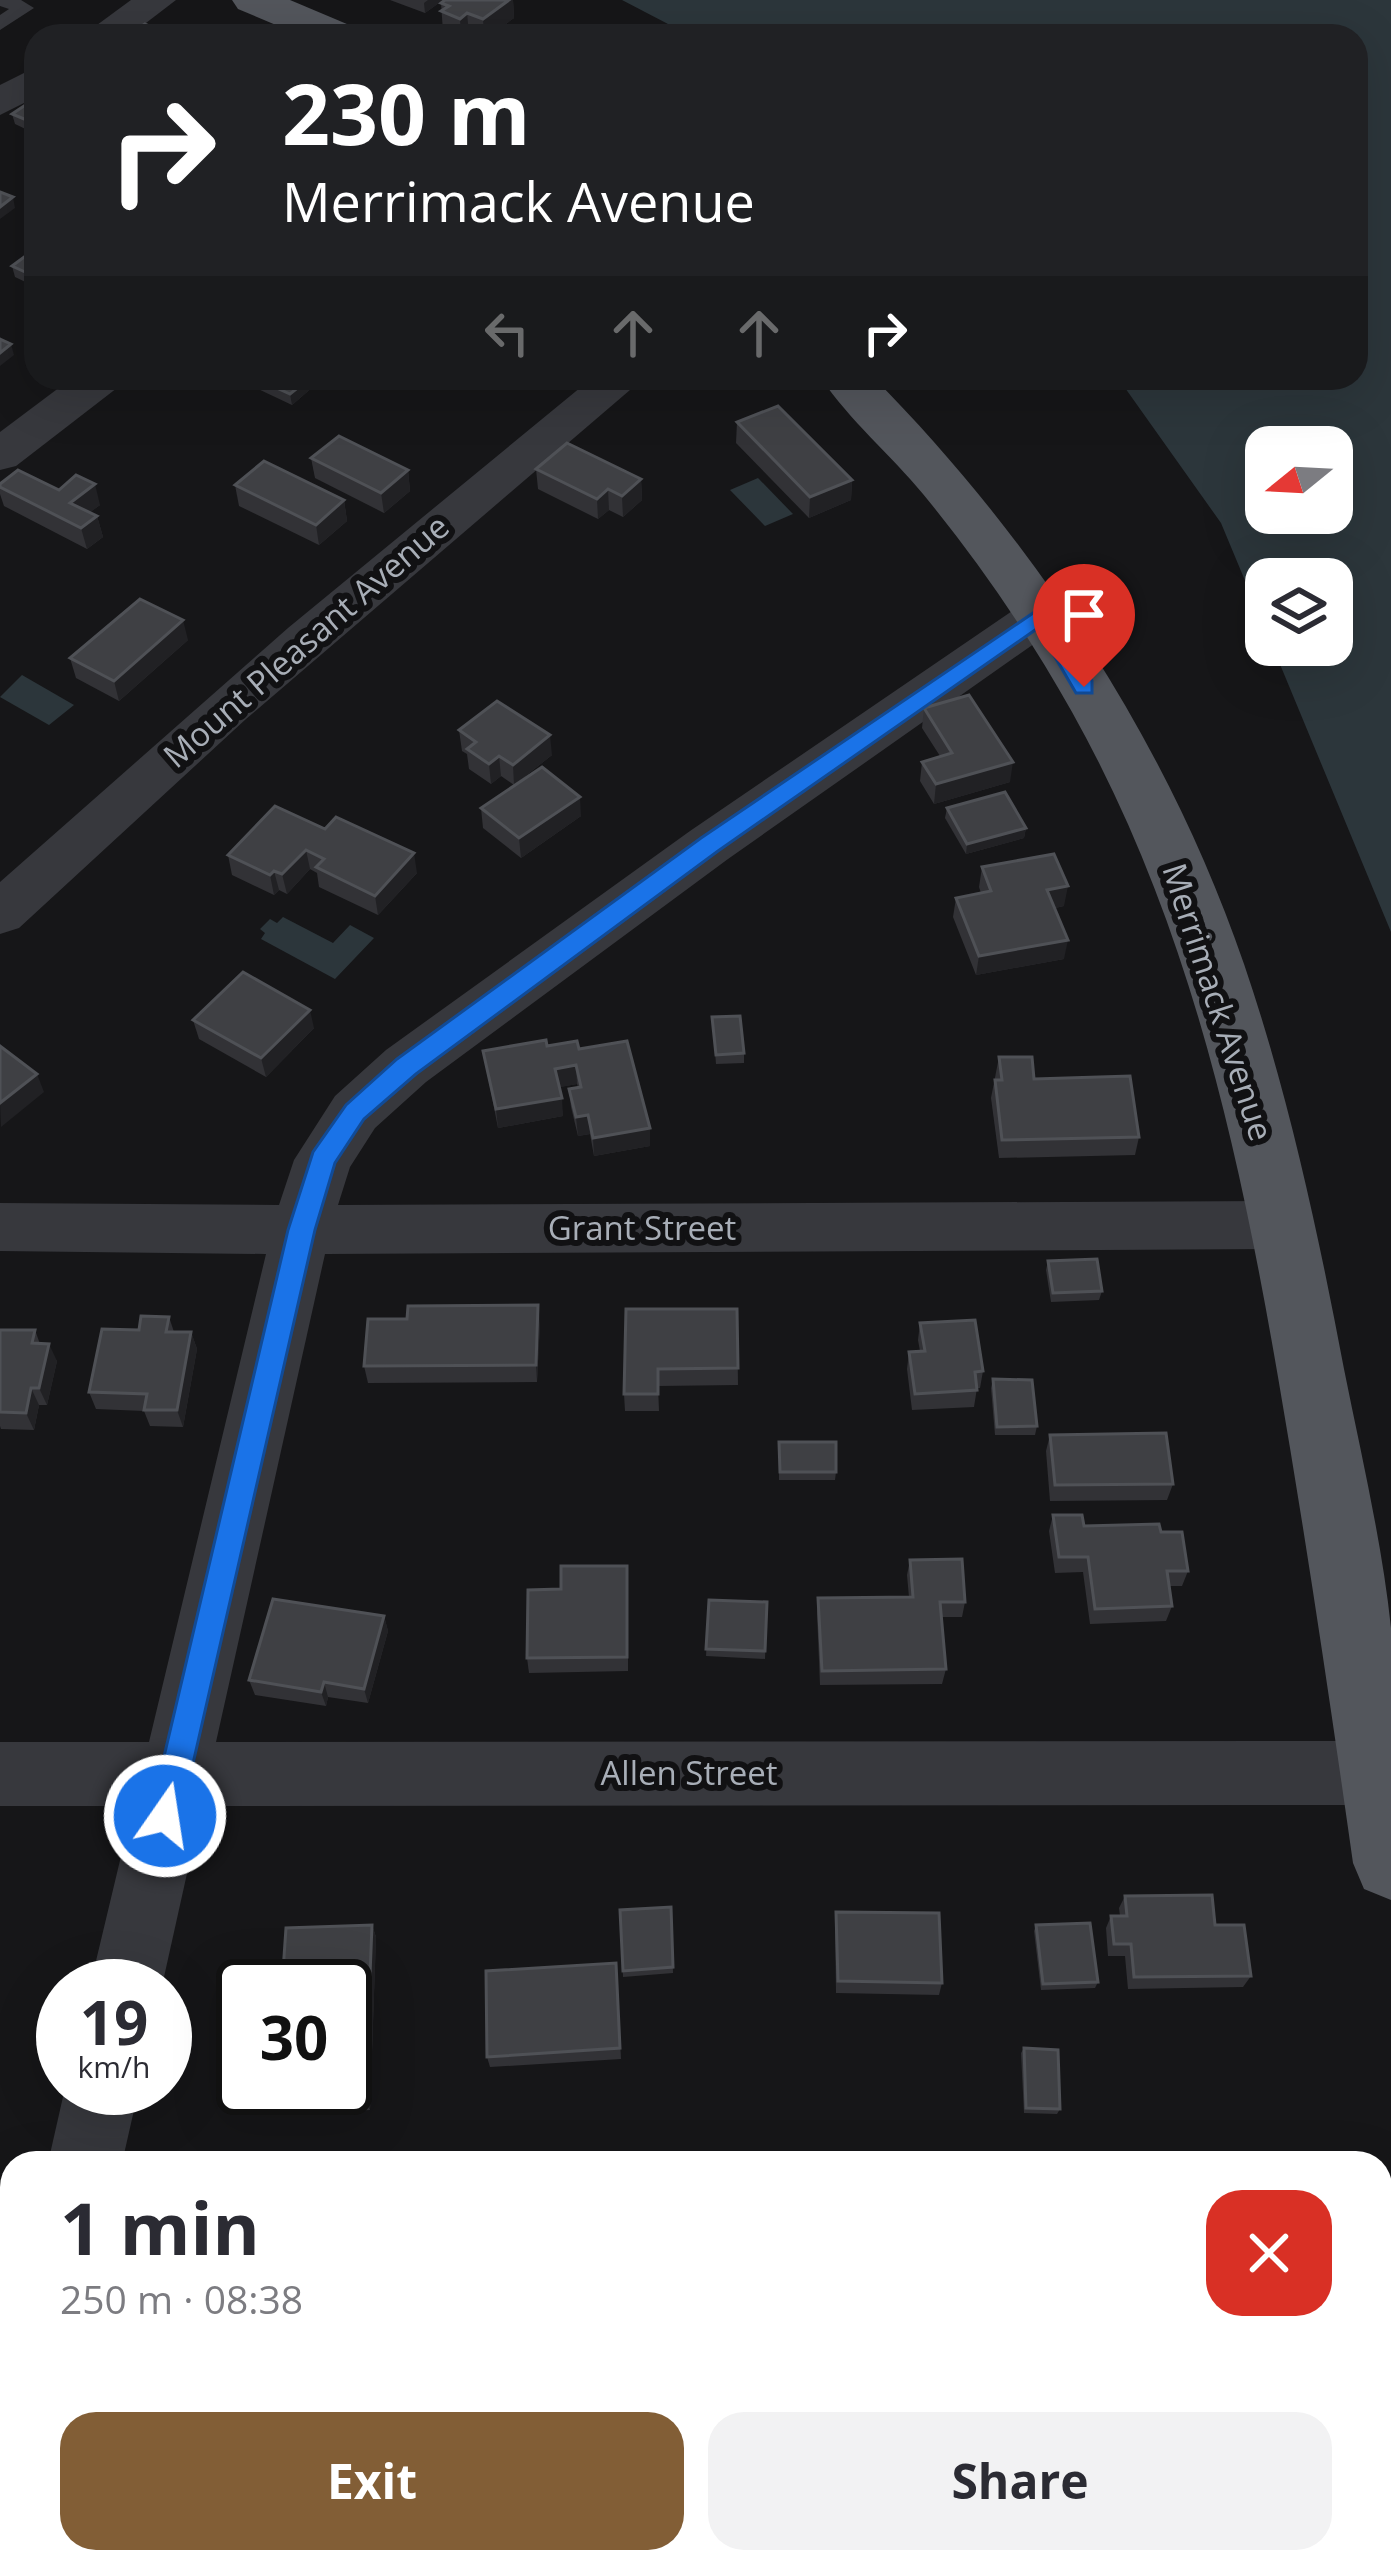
<!DOCTYPE html>
<html lang="en">
<head>
<meta charset="utf-8">
<style>
  :root { --surface:#fff; --page:#f2f2f3; --text:#2b2b33; --muted:#7c7c81; --accent:#825e36 }
  body { margin:0; font-family:"Open Sans",sans-serif; background:var(--page); color:var(--text); height:100vh; display:flex; flex-direction:column; font-size:45px; white-space:nowrap }
  * { box-sizing:border-box; margin:0 }
  p { font-size:39px; color:var(--muted) }
  .icon { flex:none; width:66px; height:66px; fill:none; stroke:currentColor; stroke-width:2; stroke-linecap:round; stroke-linejoin:round }
  .map { position:relative; flex:1; overflow:hidden }
  .panel { position:absolute; left:0px; top:2151px; width:1392px; height:423px; display:flex; flex-direction:column; background:var(--surface); border-radius:36px 36px 0 0; box-shadow:0 12px 48px #0002 }
  .panel>* { flex:none }
  .banner { position:absolute; left:24px; top:24px; width:1344px; height:366px; border-radius:36px; box-shadow:0 12px 48px #0002; background:#202124; color:#fff; overflow:hidden }
  .needle { width:78px; rotate:252deg }
  .fabs { position:absolute; left:1245px; top:426px; display:grid; gap:24px }
  .fabs a { display:grid; place-items:center; width:108px; height:108px; border-radius:24px; background:var(--surface); box-shadow:0 12px 48px #0002; font-size:60px }
  .speed { position:absolute; left:36px; top:1959px; display:flex; gap:24px; font-size:60px; font-weight:700; text-align:center }
  .speed>* { display:grid; place-content:center; width:156px; height:156px; border-radius:50%; background:var(--surface); box-shadow:0 12px 48px #0002; line-height:1 }
  .speed small { font-size:30px; font-weight:400 }
  .speed .limit { border:6px solid #111; border-radius:18px; background:#fff; color:#111 }
  .pin { position:absolute; display:grid; place-items:center; width:102px; height:102px; color:#fff; margin:-123px -51px; border-radius:50% 50% 50% 0; rotate:-45deg; box-shadow:0 0 12px #0007 }
  .pin .icon { rotate:45deg }
  .me { position:absolute; width:132px; margin:-66px; rotate:13deg; stroke-linejoin:round; filter:drop-shadow(0 0 9px #0008) }
  .turn { display:flex; align-items:center; gap:42px; height:252px; padding:0 60px; font-size:54px }
  .turn .icon { width:156px; height:156px; stroke-width:2.5 }
  .turn b { display:block; font-size:84px; line-height:102px }
  .lanes { display:flex; align-items:center; height:114px; padding:0 60px; background:#0003; justify-content:center; gap:60px; direction:ltr }
  .lanes .off { opacity:.35 }
  .round { display:grid; place-items:center; flex:none; width:126px; height:126px; border-radius:36px; background:var(--page) }
  .head { display:flex; align-items:center; justify-content:space-between; height:204px; padding:0 60px }
  h1 { font-size:72px; font-weight:700; line-height:90px }
  .action { display:flex; gap:24px; margin-top:auto; padding:24px 60px }
  .action a { flex:1; height:138px; border-radius:36px; background:var(--accent); color:#fff; font-size:48px; font-weight:700; line-height:138px; text-align:center }
  .action a+a { background:var(--page); color:var(--text) }
  .map>svg:first-child { display:block }
</style>
</head>
<body>
<div class="map">
<svg width="1391" height="2573" viewBox="0 0 1391 2573">
  <rect width="100%" height="100%" fill="#161618"/>
  <!-- water -->
  <g fill="#2c363b" fill-rule="evenodd">
    <path d="M 622,0 L 1391,0 L 1391,932 L 1272,645 L 1332,645 L 1332,579 L 1266,579 L 1266,631 L 1221,523 L 1118,378 L 1356,378 L 1356,36 L 691,36 ZM 1266,447 L 1332,447 L 1332,513 L 1266,513 Z"/>
    <polygon points="758,478 793,514 765,526 730,490"/>
    <polygon points="22,675 74,705 49,725 0,697"/>
    <polygon points="283,917 333,943 350,925 374,938 335,979 261,939 265,933 260,929 270,919 277,923"/>
  </g>
  <g fill="none" stroke-linecap="round" stroke-linejoin="round">
    <!-- lane -->
    <polygon fill="#37383d" fill-rule="evenodd" points="0,0 21,0 34,8 0,30 0,15 9,9 0,6"/>
    <!-- street -->
    <g fill="#37383d" fill-rule="evenodd">
      <polygon points="131,0 176,0 129,36 82,36"/>
      <polygon points="36,67 36,97 0,115 0,85"/>
      <polygon points="72,378 124,378 117,388 16,466 0,470 0,432"/>
      <polygon points="592,378 644,378 246,719 19,928 0,934 0,882 288,628"/>
      <polygon points="1041,598 1058,603 1066,615 1058,627 728,859 426,1082 375,1128 350,1167 338,1205 1284,1201 1305,1208 1313,1225 1305,1242 1284,1249 325,1254 216,1742 1377,1741 1391,1746 1391,1800 1377,1805 202,1806 162,1986 90,1986 133,1806 0,1806 0,1742 149,1742 266,1254 0,1251 0,1203 279,1205 294,1160 335,1096 386,1050 690,831 1024,603"/>
      <polygon points="65,2088 139,2088 122,2163 48,2163"/>
      <polygon points="12,2436 12,2562 0,2567 0,2441"/>
      <polygon points="1380,2515 1391,2515 1391,2573 1347,2573 1343,2562 1380,2562"/>
    </g>
    <!-- primary -->
    <g fill="#53565c" fill-rule="evenodd">
      <polygon points="232,0 290,0 354,27 361,36 302,36 238,9"/>
      <path d="M 821,378 L 874,378 C 1036,542 1169,745 1244,964 C 1289,1096 1318,1232 1344,1369 C 1361,1454 1382,1542 1391,1628 C 1391,1715 1391,1812 1391,1900 L 1364,1889 L 1353,1863 C 1330,1701 1306,1539 1278,1377 C 1238,1145 1188,919 1072,712 C 1029,635 979,562 923,494 C 891,455 849,420 821,378 Z"/>
    </g>
  </g>
  <!-- wall -->
  <g fill="#323236">
    <polygon points="390,0 443,0 425,13"/>
    <polygon points="445,0 513,0 514,18 489,36 474,36 469,34 466,36 453,36 443,32 441,3"/>
    <polygon points="36,98 36,134 15,124 12,114"/>
    <polygon points="36,255 36,287 15,277 12,266"/>
    <polygon points="254,378 314,386 292,405 256,388"/>
    <polygon points="737,422 852,480 851,500 809,518 736,443"/>
    <polygon points="311,458 408,470 410,491 384,513 315,478"/>
    <polygon points="536,469 641,479 642,500 623,517 609,510 598,519 538,489"/>
    <polygon points="0,484 59,490 100,505 90,512 97,516 103,537 87,549 4,506 0,494"/>
    <polygon points="235,485 344,500 347,521 319,545 239,506"/>
    <polygon points="188,640 119,701 76,678 70,658"/>
    <polygon points="924,708 1010,782 934,804 920,781 922,762 940,756 922,728"/>
    <polygon points="459,730 552,755 514,785 501,776 491,784 469,769 467,754 462,751"/>
    <polygon points="481,808 581,816 521,858 483,828"/>
    <polygon points="947,808 1026,828 1024,838 966,854 945,818"/>
    <polygon points="325,829 417,873 378,915 319,887 317,873 310,869 287,894 279,890 274,895 232,875 228,855"/>
    <polygon points="982,867 1064,906 1055,908 1064,959 976,975 953,917 956,898 981,893 979,887"/>
    <polygon points="712,1017 744,1053 744,1063 716,1064"/>
    <polygon points="193,1020 314,1028 266,1077 199,1039"/>
    <polygon points="547,1046 579,1049 650,1146 594,1156 590,1134 578,1136 571,1107 569,1089 578,1087 577,1084 559,1087 563,1116 498,1128 483,1051"/>
    <polygon points="999,1057 1139,1137 1135,1155 999,1158 991,1098"/>
    <polygon points="1048,1261 1102,1291 1099,1300 1051,1302 1046,1270"/>
    <polygon points="737,1309 738,1385 658,1386 659,1411 625,1411 624,1394"/>
    <polygon points="169,1317 174,1332 191,1332 197,1349 183,1427 150,1426 144,1411 96,1409 89,1392 139,1330"/>
    <polygon points="407,1319 540,1323 537,1382 368,1383 364,1366"/>
    <polygon points="920,1323 983,1371 980,1388 977,1388 974,1407 912,1410 907,1369 909,1352 920,1351 918,1340"/>
    <polygon points="0,1330 35,1330 40,1344 57,1361 47,1405 39,1405 34,1430 1,1429 0,1426"/>
    <polygon points="993,1379 1037,1426 1035,1435 995,1435 991,1388"/>
    <polygon points="1050,1435 1173,1484 1167,1500 1050,1501 1046,1451"/>
    <polygon points="779,1442 836,1472 835,1480 779,1480"/>
    <polygon points="1053,1515 1084,1526 1161,1532 1188,1571 1182,1586 1169,1586 1172,1606 1166,1621 1090,1624 1083,1572 1055,1573 1049,1531"/>
    <polygon points="910,1560 965,1602 962,1617 941,1617 946,1669 942,1684 820,1685 817,1613 818,1598 909,1597 907,1575"/>
    <polygon points="628,1581 628,1671 529,1673 527,1658 561,1589"/>
    <polygon points="709,1600 767,1602 765,1659 706,1656"/>
    <polygon points="384,1616 388,1631 368,1703 328,1697 326,1706 255,1695 249,1680"/>
    <polygon points="1125,1896 1215,1925 1251,1976 1243,1987 1128,1989 1125,1956 1108,1956 1106,1928 1111,1916 1120,1916 1119,1908"/>
    <polygon points="671,1907 673,1973 623,1977 620,1910"/>
    <polygon points="836,1912 942,1983 939,1995 836,1993 835,1924"/>
    <polygon points="372,1925 376,1937 370,2110 314,2113 309,2103 345,2088"/>
    <polygon points="1036,1925 1098,1982 1095,1988 1041,1990 1034,1931"/>
    <polygon points="616,1963 621,2059 490,2067 487,2057"/>
    <polygon points="1024,2048 1060,2109 1057,2114 1024,2113 1021,2053"/>
  </g>
  <!-- shaded-wall -->
  <g fill="#212124">
    <polygon points="428,0 443,0 425,13 424,3"/>
    <polygon points="509,0 513,0 514,18 489,36 484,36 483,19"/>
    <polygon points="467,13 469,34 461,36 460,19"/>
    <polygon points="13,197 15,208 0,219 0,207"/>
    <polygon points="11,344 14,355 0,366 0,353"/>
    <polygon points="310,378 313,378 314,386 292,405 290,394"/>
    <polygon points="408,470 410,491 384,513 381,493"/>
    <polygon points="641,479 642,500 623,517 622,496"/>
    <polygon points="852,480 851,500 809,518 810,497"/>
    <polygon points="95,484 100,505 76,523 70,503"/>
    <polygon points="608,489 609,510 598,519 597,499"/>
    <polygon points="344,500 347,521 319,545 316,525"/>
    <polygon points="97,516 103,537 87,549 81,528"/>
    <polygon points="183,620 188,640 119,701 114,681"/>
    <polygon points="550,735 552,755 514,785 513,765"/>
    <polygon points="499,756 501,776 491,784 489,764"/>
    <polygon points="1013,762 1010,782 934,804 936,784"/>
    <polygon points="580,797 581,816 521,858 519,838"/>
    <polygon points="1026,828 1024,838 966,854 967,844"/>
    <polygon points="306,850 310,869 287,894 282,874"/>
    <polygon points="414,853 417,873 378,915 375,896"/>
    <polygon points="274,871 279,890 274,895 270,875"/>
    <polygon points="1068,886 1064,906 1044,910 1047,890"/>
    <polygon points="1068,940 1064,959 976,975 979,956"/>
    <polygon points="310,1010 314,1028 266,1077 261,1058"/>
    <polygon points="576,1065 577,1084 556,1088 555,1069"/>
    <polygon points="37,1074 44,1092 1,1127 0,1103"/>
    <polygon points="562,1098 563,1116 498,1128 496,1109"/>
    <polygon points="588,1115 590,1134 578,1136 576,1117"/>
    <polygon points="650,1128 650,1146 594,1156 593,1138"/>
    <polygon points="538,1305 540,1323 537,1382 536,1365"/>
    <polygon points="191,1332 197,1349 183,1427 177,1410"/>
    <polygon points="49,1344 57,1361 47,1405 39,1388"/>
    <polygon points="31,1388 39,1405 34,1430 26,1413"/>
    <polygon points="384,1616 388,1631 368,1703 364,1689"/>
    <polygon points="324,1682 328,1697 326,1706 321,1692"/>
    <polygon points="372,1925 376,1937 370,2110 365,2100"/>
  </g>
  <!-- building -->
  <g fill="#3f4044" stroke="#4f5156" stroke-width="3">
    <polygon points="445,0 509,0 483,19 467,13 460,19 441,11 449,6 441,3"/>
    <polygon points="145,24 172,36 126,36"/>
    <polygon points="36,98 36,124 12,114"/>
    <polygon points="0,192 13,197 0,207"/>
    <polygon points="31,252 36,255 36,277 12,266"/>
    <polygon points="0,339 11,344 0,353"/>
    <polygon points="255,378 310,378 290,394"/>
    <polygon points="778,406 852,480 810,497 737,422"/>
    <polygon points="339,436 408,470 381,493 311,458"/>
    <polygon points="567,443 641,479 622,496 608,489 597,499 536,469"/>
    <polygon points="264,461 344,500 316,525 235,485"/>
    <polygon points="18,470 59,490 76,475 95,484 70,503 97,516 81,528 0,487 0,484"/>
    <polygon points="140,599 183,620 114,681 70,658"/>
    <polygon points="969,695 1013,762 936,784 922,762 952,753 924,708"/>
    <polygon points="497,701 550,735 513,765 499,756 489,764 467,749 476,742 459,730"/>
    <polygon points="542,767 580,797 519,838 481,808"/>
    <polygon points="1005,792 1026,828 967,844 947,808"/>
    <polygon points="275,806 325,829 336,817 414,853 375,896 316,867 324,859 306,850 282,874 274,871 270,875 228,855"/>
    <polygon points="1054,854 1068,886 1047,890 1068,940 979,956 956,898 991,891 982,867"/>
    <polygon points="243,972 310,1010 261,1058 193,1020"/>
    <polygon points="740,1016 744,1053 716,1055 712,1017"/>
    <polygon points="546,1040 547,1046 577,1041 579,1049 627,1041 650,1128 593,1138 588,1115 576,1117 569,1089 581,1087 576,1065 555,1069 562,1098 496,1109 483,1051"/>
    <polygon points="0,1046 37,1074 0,1103"/>
    <polygon points="999,1057 1032,1057 1034,1079 1130,1076 1139,1137 1002,1140 995,1080 1002,1080"/>
    <polygon points="1097,1259 1102,1291 1053,1293 1048,1261"/>
    <polygon points="538,1305 536,1365 364,1366 368,1319 407,1319 408,1306"/>
    <polygon points="626,1309 737,1309 738,1368 658,1369 658,1394 624,1394"/>
    <polygon points="141,1316 169,1317 166,1332 191,1332 177,1410 144,1410 147,1394 89,1392 102,1329 139,1330"/>
    <polygon points="975,1320 983,1371 975,1372 977,1390 915,1394 909,1352 925,1351 920,1323"/>
    <polygon points="0,1330 35,1330 32,1343 49,1344 39,1388 31,1388 26,1413 0,1412"/>
    <polygon points="993,1379 1032,1380 1037,1426 997,1427"/>
    <polygon points="1166,1433 1173,1484 1055,1485 1050,1435"/>
    <polygon points="779,1442 836,1442 836,1472 780,1472"/>
    <polygon points="1053,1515 1082,1515 1084,1526 1159,1524 1161,1532 1182,1532 1188,1571 1167,1571 1172,1606 1095,1609 1088,1557 1059,1557"/>
    <polygon points="962,1559 965,1602 940,1602 946,1669 822,1671 818,1598 913,1597 910,1560"/>
    <polygon points="561,1566 627,1566 627,1657 527,1658 528,1590 561,1589"/>
    <polygon points="273,1599 384,1616 364,1689 324,1682 321,1692 249,1680"/>
    <polygon points="709,1600 767,1602 765,1651 706,1649"/>
    <polygon points="1212,1895 1215,1925 1244,1925 1251,1976 1134,1977 1131,1944 1114,1944 1111,1916 1127,1916 1125,1896"/>
    <polygon points="671,1907 673,1967 623,1971 620,1910"/>
    <polygon points="836,1912 939,1913 942,1983 838,1981"/>
    <polygon points="1090,1923 1098,1982 1043,1984 1036,1925"/>
    <polygon points="372,1925 365,2100 309,2103 310,2088 345,2088 345,1986 282,1986 286,1928"/>
    <polygon points="616,1963 620,2048 487,2057 486,1971"/>
    <polygon points="1024,2048 1058,2050 1060,2109 1026,2108"/>
  </g>
  <!-- route -->
  <polygon fill="#1a73e8" stroke="#114b97" stroke-width="3" points="1042,607 1049,609 1092,681 1092,693 1076,693 1038,628 718,851 416,1074 364,1119 335,1163 315,1230 181,1816 176,1827 165,1831 154,1827 150,1816 288,1230 313,1152 346,1105 397,1059 701,838"/>
  <g text-anchor="middle" stroke-width="12" stroke-linejoin="round" paint-order="stroke">
    <!-- street labels -->
    <g font-size="33" fill="#a8aeb7" stroke="#111113">
      <text transform="translate(306 641) rotate(-41)" y="12">Mount Pleasant Avenue</text>
      <text transform="translate(1218 1002) rotate(72)" y="12">Merrimack Avenue</text>
      <text x="642" y="1240">Grant Street</text>
      <text x="689" y="1785">Allen Street</text>
    </g>
  </g>
</svg>
<div class="fabs">
<a><svg class="needle" viewBox="-14 -14 28 28"><path d="M0-13l5 13h-10z" fill="#e53935"/><path d="M0 13l5-13h-10z" fill="#7c7c81"/></svg></a>
<a><svg class="icon" aria-label="layers" viewBox="0 0 24 24"><path d="M12 4l9 5-9 5-9-5zM3 14l9 5 9-5"/></svg></a>
</div>
<div class="speed"><div>19<small>km/h</small></div><div class="limit">30</div></div>
<div class="pin" style="left:1084px;top:687px;background:#d93025"><svg class="icon" aria-label="arrive" viewBox="0 0 24 24"><path d="M6 21V4h12l-3 4 3 4H6"/></svg></div>
<svg class="me" style="left:165px;top:1816px" viewBox="-20 -20 40 40"><circle r="17" fill="#1a73e8" stroke="#fff" stroke-width="3"/><path d="M0-11L8 9 0 5-8 9z" fill="#fff"/></svg>
<div class="banner">
<div class="turn"><svg class="icon" aria-label="right" viewBox="0 0 24 24"><path d="M7 20v-9h11M14 6l5 5-5 5"/></svg><div><b>230 m</b>Merrimack Avenue</div></div>
<div class="lanes"><svg class="icon off" aria-label="left" viewBox="0 0 24 24"><path d="M17 20v-9H6M10 6l-5 5 5 5"/></svg><svg class="icon off" aria-label="ahead" viewBox="0 0 24 24"><path d="M12 20V5M6 11l6-6 6 6"/></svg><svg class="icon off" aria-label="ahead" viewBox="0 0 24 24"><path d="M12 20V5M6 11l6-6 6 6"/></svg><svg class="icon" aria-label="right" viewBox="0 0 24 24"><path d="M7 20v-9h11M14 6l5 5-5 5"/></svg></div>
</div>
<section class="panel">
<div class="head"><div><h1>1 min</h1><p>250 m · 08:38</p></div><a class="round" style="background:#d93025;color:#fff"><svg class="icon" aria-label="close" viewBox="0 0 24 24"><path d="M6 6l12 12M18 6L6 18"/></svg></a></div>
<div class="action"><a>Exit</a><a>Share</a></div>
</section>
</div>
</body>
</html>
